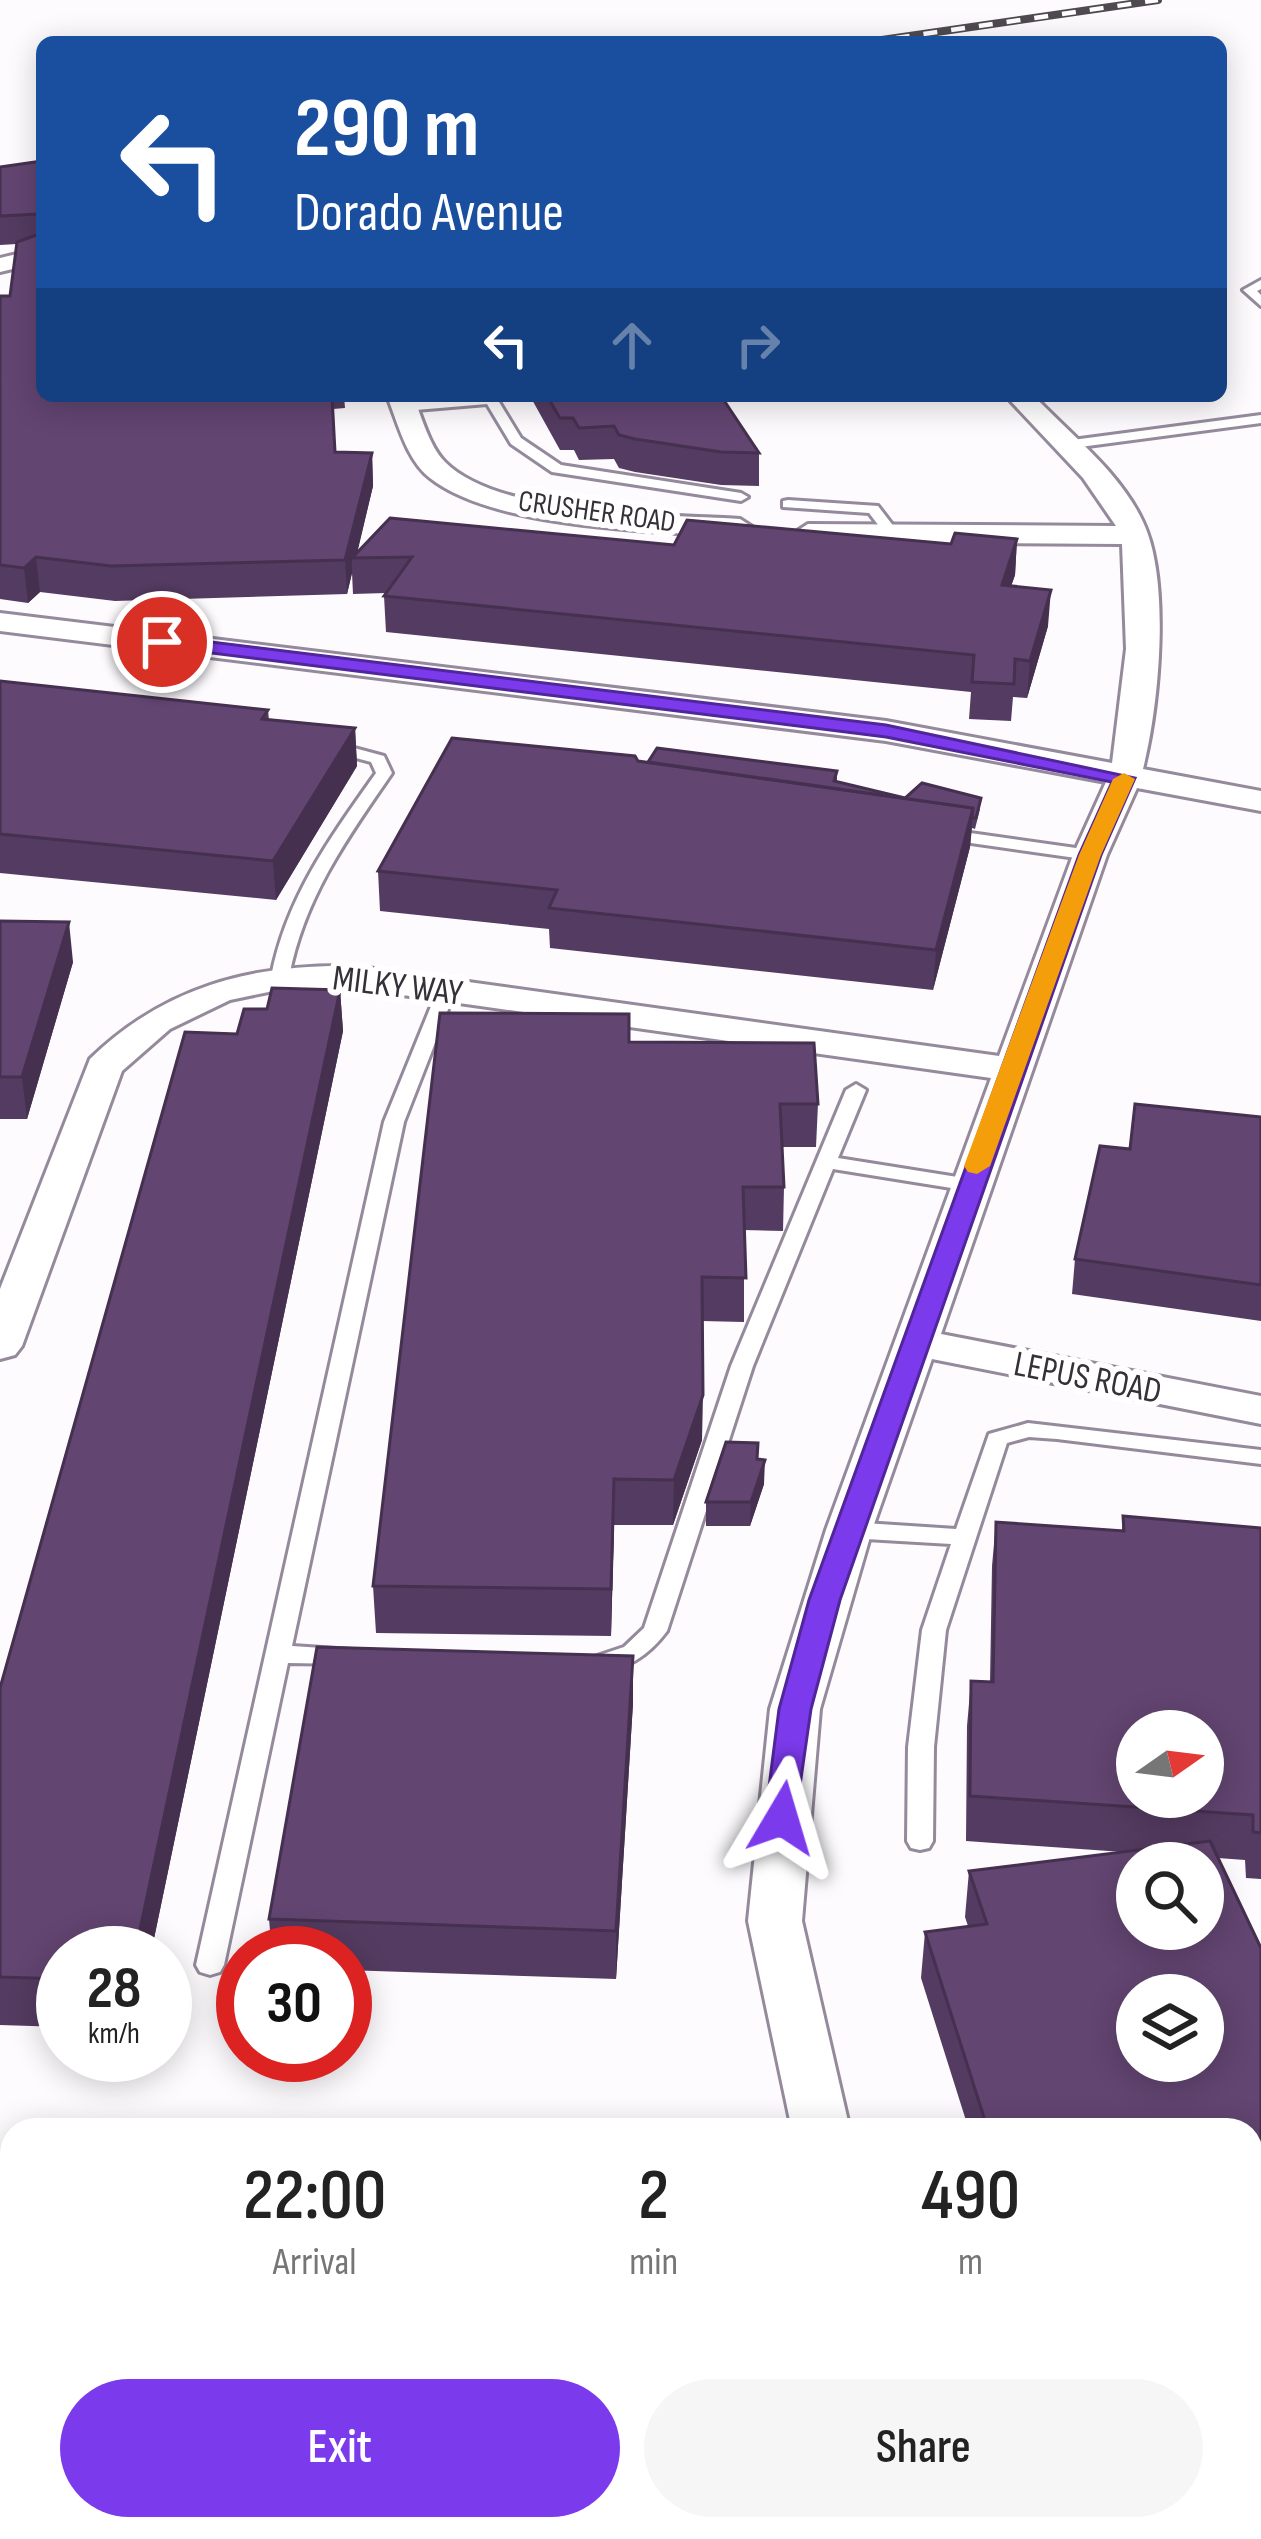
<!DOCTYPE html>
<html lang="en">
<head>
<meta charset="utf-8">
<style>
  :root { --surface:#fff; --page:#f6f6f6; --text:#222; --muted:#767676; --accent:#7c3aed }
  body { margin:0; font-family:"Sofia Sans Condensed",sans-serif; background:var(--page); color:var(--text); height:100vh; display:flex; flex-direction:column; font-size:45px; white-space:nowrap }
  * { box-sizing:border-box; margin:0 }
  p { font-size:39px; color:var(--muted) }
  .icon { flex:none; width:66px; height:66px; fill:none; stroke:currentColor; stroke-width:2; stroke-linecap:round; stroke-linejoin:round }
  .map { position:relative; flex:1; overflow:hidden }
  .sheet { position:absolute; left:0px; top:2118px; width:1263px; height:423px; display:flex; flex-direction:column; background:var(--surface); border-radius:36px 36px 0 0; box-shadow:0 6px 30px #0003 }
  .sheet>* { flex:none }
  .hud { position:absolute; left:36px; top:36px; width:1191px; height:366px; border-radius:18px; box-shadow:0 6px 30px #0003; background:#1a4fa0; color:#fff; overflow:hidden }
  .needle { width:78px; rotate:76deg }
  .fabs { position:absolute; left:1116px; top:1710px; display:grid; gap:24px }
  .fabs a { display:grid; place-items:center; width:108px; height:108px; border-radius:50%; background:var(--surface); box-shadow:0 6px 30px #0003; font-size:60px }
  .speed { position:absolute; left:36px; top:1926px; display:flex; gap:24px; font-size:60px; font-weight:700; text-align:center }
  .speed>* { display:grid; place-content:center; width:156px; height:156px; border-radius:50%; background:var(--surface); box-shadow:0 6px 30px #0003; line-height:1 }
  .speed small { font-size:30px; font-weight:400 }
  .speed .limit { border:18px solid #d22; background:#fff; color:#111 }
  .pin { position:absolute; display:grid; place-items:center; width:102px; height:102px; color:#fff; margin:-51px; border:6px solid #fff; border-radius:50%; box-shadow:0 3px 12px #0007 }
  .me { position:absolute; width:132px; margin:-66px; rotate:7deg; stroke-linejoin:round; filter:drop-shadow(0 0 9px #0008) }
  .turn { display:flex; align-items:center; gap:42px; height:252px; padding:0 60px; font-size:54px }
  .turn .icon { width:156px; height:156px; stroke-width:2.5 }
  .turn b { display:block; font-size:84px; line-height:102px }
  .lanes { display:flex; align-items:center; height:114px; padding:0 60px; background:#0003; justify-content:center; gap:60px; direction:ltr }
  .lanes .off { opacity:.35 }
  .eta { display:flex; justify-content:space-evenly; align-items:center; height:204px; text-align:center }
  .eta b { font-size:72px; font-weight:600; line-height:84px }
  .primary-button { display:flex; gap:24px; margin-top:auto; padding:24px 60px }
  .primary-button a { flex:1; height:138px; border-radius:72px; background:var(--accent); color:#fff; font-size:48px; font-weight:600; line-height:138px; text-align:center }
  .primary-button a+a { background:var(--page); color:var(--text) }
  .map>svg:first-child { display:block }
</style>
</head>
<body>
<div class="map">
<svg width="1261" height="2539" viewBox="0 0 1261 2539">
  <rect width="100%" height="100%" fill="#fdfbfe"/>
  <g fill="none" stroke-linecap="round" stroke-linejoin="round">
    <!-- service casing -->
    <g stroke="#958a9c" stroke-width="6">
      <g id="service">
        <polygon points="1261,280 1261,289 1257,291 1261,295 1261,306 1243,290"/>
        <polygon points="491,396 496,397 521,438 561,465 741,493 748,497 741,501 552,472 511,444 487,404 404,411 397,407 404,403"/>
        <polygon points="1261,415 1261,423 1065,449 1058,445 1065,441"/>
        <polygon points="788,500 878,506 901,536 889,539 869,513 783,507 783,501"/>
        <path d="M 328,741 L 384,756 L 392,773 C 347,838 304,898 289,977 L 280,983 L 271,977 C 286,898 330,838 376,773 L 371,762 L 322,749 L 320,746 Z"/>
        <polygon points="942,829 1090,850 1099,855 1090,860 936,838 933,834"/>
        <polygon points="447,983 456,989 404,1122 292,1646 353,1650 356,1656 353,1662 344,1664 288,1663 224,1965 220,1972 210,1975 200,1972 196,1965 384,1122 438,989"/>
        <path d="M 856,1084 L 866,1090 L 838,1158 L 970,1179 L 980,1185 L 970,1191 L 833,1169 L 753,1366 L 667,1631 C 650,1654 624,1674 594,1669 L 591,1663 L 594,1657 L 624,1647 L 644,1628 L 731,1366 L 846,1090 Z"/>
        <polygon points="1028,1423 1261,1450 1261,1464 1057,1439 1029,1437 1007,1443 946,1630 934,1747 933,1841 929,1848 920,1850 911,1848 907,1841 908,1747 922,1630 951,1544 849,1538 841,1535 837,1530 841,1525 849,1522 956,1529 989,1434"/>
      </g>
    </g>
    <!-- minor casing -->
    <g stroke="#958a9c" stroke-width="6">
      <g id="minor">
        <polygon points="42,248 42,262 0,272 0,258"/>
        <path d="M 387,396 L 413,396 C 422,417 429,446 445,462 C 500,517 664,514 740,519 L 754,528 L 740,537 C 659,531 494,529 430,478 C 406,459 398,423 387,396 Z"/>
        <path d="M 1006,396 L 1034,396 C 1071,435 1120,472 1143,522 C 1171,581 1159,705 1143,769 L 1261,791 L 1261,811 L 1137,788 L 1107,855 L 941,1334 L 1261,1396 L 1261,1424 L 932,1359 L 872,1530 L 820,1709 L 802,1921 L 850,2130 L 792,2130 L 748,1921 L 770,1709 L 826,1530 L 991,1078 L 353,988 L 283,989 L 230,1000 L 170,1029 L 122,1071 L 22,1346 L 15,1355 L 0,1359 L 0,1289 L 90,1059 C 164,987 251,964 353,966 L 999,1056 L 1073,855 L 1106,782 L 886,741 L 0,631 L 0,613 L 886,721 L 1112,763 L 1126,649 L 1122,544 L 808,542 L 794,533 L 808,524 L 1116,526 L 1083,478 Z"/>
        <polygon points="889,2529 953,2529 955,2539 891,2539"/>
      </g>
    </g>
    <!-- service -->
    <use href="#service" fill="#fff" fill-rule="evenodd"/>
    <!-- minor -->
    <use href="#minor" fill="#fff" fill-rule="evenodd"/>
    <!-- rail casing -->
    <g stroke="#4f4a50" stroke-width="8">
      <polyline id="rail" points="868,42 1158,0"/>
    </g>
    <!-- rail -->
    <use href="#rail" stroke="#fff" stroke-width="4.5" stroke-dasharray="14" stroke-linecap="butt"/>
  </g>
  <!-- wall -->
  <g fill="#543b61" fill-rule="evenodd">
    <polygon points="42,161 42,396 344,396 345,408 333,409 335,452 372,453 373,486 357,552 674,545 951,544 1017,539 1015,575 1011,586 1048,626 1027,698 1013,697 1011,721 969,719 971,692 386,632 384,596 386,593 353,594 352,573 347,594 115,601 40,592 28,603 0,599 0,296 10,296 17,244 0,245 0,167"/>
    <polygon points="530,396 721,396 759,453 759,486 721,485 635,472 619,468 614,459 579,460 574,450 560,450"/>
    <polygon points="0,681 268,710 269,720 355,728 357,766 276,900 0,873"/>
    <polygon points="638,761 837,771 837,782 905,798 980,809 975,829 972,828 970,847 933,990 550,948 549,929 380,911 378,871"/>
    <polygon points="0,921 73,962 27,1119 0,1119"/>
    <polygon points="340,990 343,1031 151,1953 63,1953 63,2027 0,2025 0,1688 237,1034 267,1009"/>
    <polygon points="629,1042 818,1104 816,1147 782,1147 784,1187 783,1231 744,1230 744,1322 702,1321 702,1440 673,1525 614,1525 611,1636 376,1633 373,1586"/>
    <polygon points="1261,1117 1261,1321 1072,1294 1075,1259 1130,1149"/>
    <polygon points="758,1459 764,1484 750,1526 706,1526 706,1502"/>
    <path d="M 1123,1516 L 1261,1528 L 1261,1879 L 1246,1878 L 1245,1860 L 1218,1858 L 1261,1948 L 1261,2539 L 1098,2539 L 1095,2529 L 1251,2529 L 1251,2130 L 969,2130 L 921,1978 L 925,1932 L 968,1926 L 965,1917 L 969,1871 L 1123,1852 L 966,1841 L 967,1726 L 971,1681 L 990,1682 L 992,1566 L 996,1522 L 1122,1530 ZM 1137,1731 L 1203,1731 L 1203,1797 L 1137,1797 ZM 1137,1863 L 1203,1863 L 1203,1929 L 1137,1929 ZM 1137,1995 L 1203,1995 L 1203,2061 L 1137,2061 Z"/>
    <polygon points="633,1703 616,1979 345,1970 345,1953 272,1953 269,1919"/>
  </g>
  <!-- shaded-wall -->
  <g fill="#45304f">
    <polygon points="372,453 373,486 356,558 352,558 352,573 347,594 345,560"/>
    <polygon points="1017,539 1015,575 999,621 1002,585"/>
    <polygon points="36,557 40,592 28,603 24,568"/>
    <polygon points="1051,590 1048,626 1027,698 1030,661"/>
    <polygon points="355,728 357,766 276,900 273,861"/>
    <polygon points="973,808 970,847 933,990 936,950"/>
    <polygon points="69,922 73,962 27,1119 22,1077"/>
    <polygon points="340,990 343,1031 151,1953 135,1953"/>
    <polygon points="703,1395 702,1440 673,1525 674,1480"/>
    <polygon points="765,1460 764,1484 750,1526 751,1502"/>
    <polygon points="614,1479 614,1525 611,1636 611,1589"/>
    <polygon points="633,1656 633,1703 616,1979 616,1931"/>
  </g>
  <!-- building -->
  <g fill="#624571" stroke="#45304f" stroke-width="3" fill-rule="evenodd">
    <polygon points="42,161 42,228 38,214 0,216 0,167"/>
    <polygon points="42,233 42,396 332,396 335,452 372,453 345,560 111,566 36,557 24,568 0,565 0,296 10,296 17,242"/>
    <polygon points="547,396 721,396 759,453 721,452 635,439 619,435 614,426 579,428 573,418 560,418"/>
    <polygon points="390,518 674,545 687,520 951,544 955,533 1017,539 1002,585 1051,590 1030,661 1015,659 1014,684 972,682 974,655 384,596 412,557 352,558"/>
    <polygon points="0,681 268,710 262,719 355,728 273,861 0,834"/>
    <polygon points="452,738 635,756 638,761 973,808 936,950 549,908 557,890 378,871"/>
    <polygon points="657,748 837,771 834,781 905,798 922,783 981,798 976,818 972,818 973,808 648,762"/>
    <polygon points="0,921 69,922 22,1077 0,1077"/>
    <polygon points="272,988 340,990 135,1953 63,1953 63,1979 0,1977 0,1688 185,1032 237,1034 244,1009 267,1009"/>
    <polygon points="440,1013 629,1014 629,1042 814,1043 818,1104 780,1104 784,1187 743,1187 746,1278 702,1277 703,1395 674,1480 614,1479 611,1589 373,1586"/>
    <polygon points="1135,1104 1261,1117 1261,1285 1075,1259 1100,1146 1130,1149"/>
    <polygon points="726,1442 758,1443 757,1459 765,1460 751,1502 706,1502"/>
    <path d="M 1123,1516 L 1261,1528 L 1261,1833 L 1253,1832 L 1253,1815 L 970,1796 L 971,1681 L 993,1682 L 996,1522 L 1124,1531 ZM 1137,1731 L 1203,1731 L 1203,1797 L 1137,1797 Z"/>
    <polygon points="317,1647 633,1656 616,1931 269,1919"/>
    <path d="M 1210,1841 L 1261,1948 L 1261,2539 L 1119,2539 L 1116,2529 L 1251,2529 L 1251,2130 L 988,2130 L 925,1932 L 987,1924 L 969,1871 ZM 1137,1863 L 1203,1863 L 1203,1929 L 1137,1929 ZM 1137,1995 L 1203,1995 L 1203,2061 L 1137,2061 Z"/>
    <polygon points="12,2378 12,2529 366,2529 368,2539 0,2539 0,2380"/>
    <polygon points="698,2531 700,2539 651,2539"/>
  </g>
  <!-- route -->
  <polygon fill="#7c3aed" stroke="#51269a" stroke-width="3" points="162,636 886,725 1135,778 1101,855 840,1600 811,1709 794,1827 770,1827 765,1818 779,1709 809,1600 1079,855 1112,782 886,737 155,646 155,637"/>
  <!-- slow -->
  <polygon fill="#f59e0b" points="1124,773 1135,779 1101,855 990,1166 977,1174 968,1172 964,1166 1079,855 1113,779"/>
  <g text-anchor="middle" stroke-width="12" stroke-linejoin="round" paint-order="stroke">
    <!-- far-street labels -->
    <g font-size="30" fill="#363138" stroke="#fff">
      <text transform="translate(597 511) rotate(8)" y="10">CRUSHER ROAD</text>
    </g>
    <!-- street labels -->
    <g font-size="36" fill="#363138" stroke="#fff">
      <text transform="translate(398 984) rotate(7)" y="13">MILKY WAY</text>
      <text transform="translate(1088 1376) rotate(11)" y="13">LEPUS ROAD</text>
    </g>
  </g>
</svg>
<div class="fabs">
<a><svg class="needle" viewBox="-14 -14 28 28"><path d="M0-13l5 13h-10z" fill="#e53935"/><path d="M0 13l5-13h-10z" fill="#767676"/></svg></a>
<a><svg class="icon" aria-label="search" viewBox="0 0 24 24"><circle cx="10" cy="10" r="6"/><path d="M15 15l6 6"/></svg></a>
<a><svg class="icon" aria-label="layers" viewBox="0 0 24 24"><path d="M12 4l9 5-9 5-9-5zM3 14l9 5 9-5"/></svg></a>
</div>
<div class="speed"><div>28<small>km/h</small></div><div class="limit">30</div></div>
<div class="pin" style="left:162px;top:642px;background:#d93025"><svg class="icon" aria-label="arrive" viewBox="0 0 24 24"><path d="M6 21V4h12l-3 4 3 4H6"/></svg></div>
<svg class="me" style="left:782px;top:1818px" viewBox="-20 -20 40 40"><path d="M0-17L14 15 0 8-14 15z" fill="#7c3aed" stroke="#fff" stroke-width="4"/></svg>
<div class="hud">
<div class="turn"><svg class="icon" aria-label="left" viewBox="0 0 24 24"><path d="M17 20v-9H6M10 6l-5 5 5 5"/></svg><div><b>290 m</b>Dorado Avenue</div></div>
<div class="lanes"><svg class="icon" aria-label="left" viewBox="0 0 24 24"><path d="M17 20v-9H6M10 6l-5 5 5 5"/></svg><svg class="icon off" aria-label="ahead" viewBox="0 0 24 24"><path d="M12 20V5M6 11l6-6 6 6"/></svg><svg class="icon off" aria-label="right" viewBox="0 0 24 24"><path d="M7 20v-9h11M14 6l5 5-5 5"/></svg></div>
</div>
<section class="sheet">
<div class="eta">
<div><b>22:00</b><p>Arrival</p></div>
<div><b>2</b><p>min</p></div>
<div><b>490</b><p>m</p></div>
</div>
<div class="primary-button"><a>Exit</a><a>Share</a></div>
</section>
</div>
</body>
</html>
